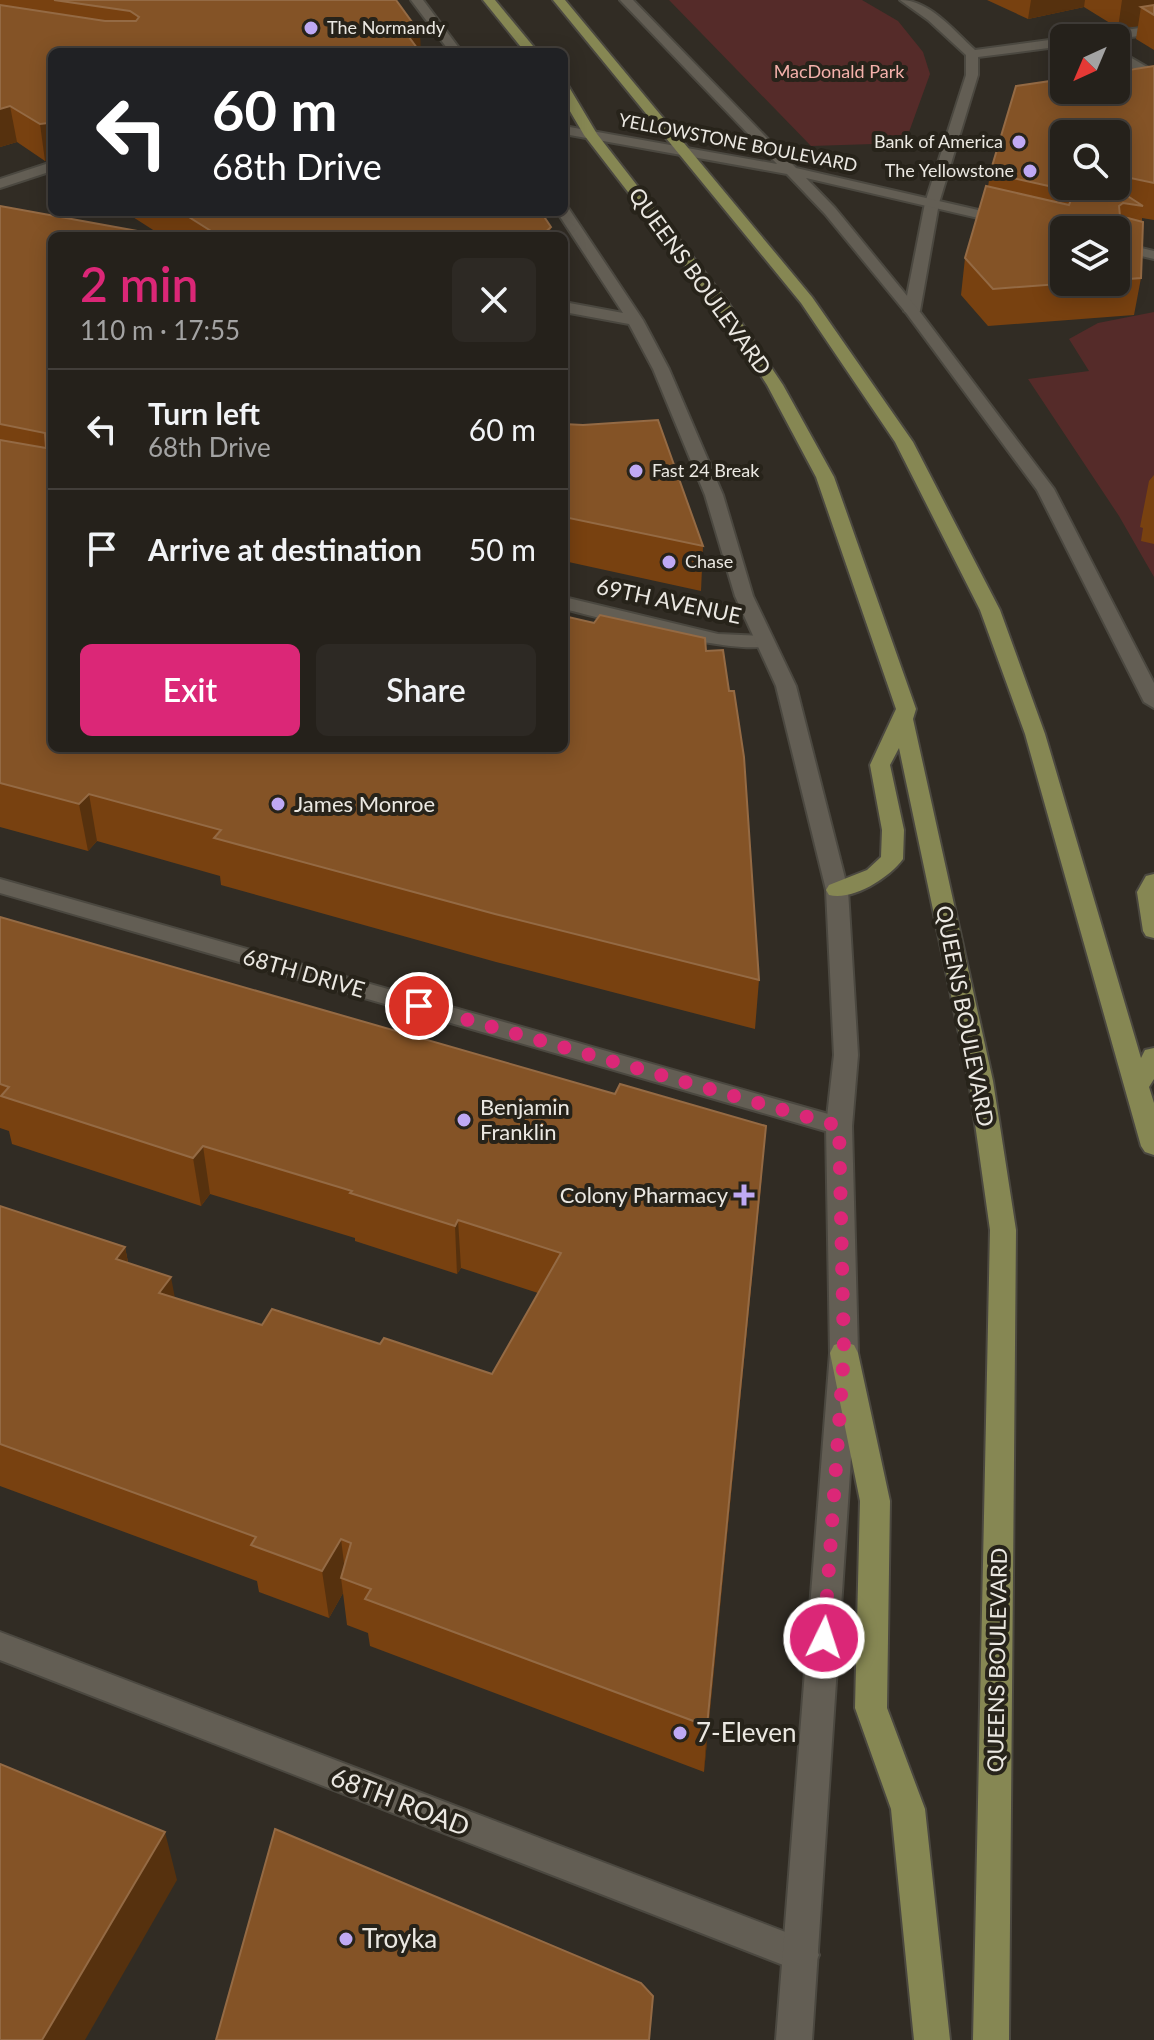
<!DOCTYPE html>
<html lang="en">
<head>
<meta charset="utf-8">
<style>
  :root { --surface:#25211b; --page:#2d2924; --text:#f1f3f6; --muted:#a3a3a3; --line:#423e3a; --accent:#db2777 }
  body { margin:0; font-family:Lato,sans-serif; background:var(--page); color:var(--text); height:100vh; display:flex; flex-direction:column; font-size:30px; white-space:nowrap }
  * { box-sizing:border-box; margin:0 }
  p { font-size:26px; color:var(--muted) }
  .icon { flex:none; width:44px; height:44px; fill:none; stroke:currentColor; stroke-width:2; stroke-linecap:round; stroke-linejoin:round }
  .map { position:relative; flex:1; overflow:hidden }
  .sheet { position:absolute; left:48px; top:232px; width:520px; height:520px; display:flex; flex-direction:column; background:var(--surface); border-radius:12px; box-shadow:0 4px 20px #0003,0 0 0 2px var(--line) }
  .sheet>* { flex:none }
  .top-card { position:absolute; left:48px; top:48px; width:520px; height:168px; border-radius:12px; box-shadow:0 4px 20px #0003,0 0 0 2px var(--line); background:#202124; color:#fff; overflow:hidden }
  .needle { width:52px; rotate:224deg }
  .buttons { position:absolute; left:1050px; top:24px; display:grid; gap:16px }
  .buttons a { display:grid; place-items:center; width:80px; height:80px; border-radius:12px; background:var(--surface); box-shadow:0 4px 20px #0003,0 0 0 2px var(--line); font-size:40px }
  .pin { position:absolute; display:grid; place-items:center; width:68px; height:68px; color:#fff; margin:-34px; border:4px solid #fff; border-radius:50%; box-shadow:0 2px 8px #0007 }
  .me { position:absolute; width:88px; margin:-44px; rotate:4deg; stroke-linejoin:round; filter:drop-shadow(0 0 6px #0008) }
  .turn { display:flex; align-items:center; gap:28px; height:168px; padding:0 32px; font-size:36px }
  .turn .icon { width:104px; height:104px; stroke-width:2.5 }
  .turn b { display:block; font-size:56px; line-height:68px }
  .round { display:grid; place-items:center; flex:none; width:84px; height:84px; border-radius:12px; background:var(--page) }
  .head { display:flex; align-items:center; justify-content:space-between; height:136px; padding:0 32px }
  h1 { font-size:48px; font-weight:600; line-height:60px; color:var(--accent) }
  .action { display:flex; gap:16px; margin-top:auto; padding:16px 32px }
  .action a { flex:1; height:92px; border-radius:12px; background:var(--accent); color:#fff; font-size:32px; font-weight:600; line-height:92px; text-align:center }
  .action a+a { background:var(--page); color:var(--text) }
  ul { padding:0; list-style:none }
  li { display:flex; align-items:center; gap:24px; height:120px; padding:0 32px; border-top:2px solid var(--line) }
  li div { flex:1 }
  li b { display:block; font-size:30px }
  li em { font-style:normal }
  .map>svg:first-child { display:block }
</style>
</head>
<body>
<div class="map">
<svg width="1154" height="2040" viewBox="0 0 1154 2040">
  <rect width="100%" height="100%" fill="#312c24"/>
  <!-- green -->
  <g fill="#552b29">
    <polygon points="669,0 862,0 898,21 923,52 930,74 905,143 811,146"/>
    <polygon points="1154,312 1154,577 1119,516 1028,379 1089,371 1069,339 1098,323"/>
  </g>
  <g fill="none" stroke-linecap="round" stroke-linejoin="round">
    <!-- minor casing -->
    <g stroke="#4b4840" stroke-width="4">
      <g id="minor">
        <path d="M 900,0 C 930,0 954,31 975,50 L 1064,38 L 1064,46 L 978,57 L 978,75 L 939,203 L 920,311 L 912,316 L 904,311 L 925,203 L 966,75 L 966,55 L 928,20 Z"/>
        <polygon points="1154,26 1154,34 1116,39 1090,38 1096,34"/>
        <polygon points="1116,49 1154,71 1154,81 1116,58"/>
        <path d="M 564,597 L 718,634 L 764,636 L 774,642 C 755,663 596,616 564,609 Z"/>
        <polygon points="0,879 839,1117 848,1120 852,1126 848,1132 839,1135 0,893"/>
        <polygon points="0,1632 801,1938 813,1943 819,1955 813,1967 801,1972 0,1660"/>
      </g>
    </g>
    <!-- tertiary casing -->
    <g stroke="#4b4840" stroke-width="4">
      <g id="tertiary">
        <polygon points="411,0 423,0 462,52 450,52"/>
        <polygon points="620,0 633,0 796,168 1065,230 1064,238 806,178 835,208 917,308 1054,489 1154,683 1154,708 1144,702 1037,490 907,314 825,214 787,174 564,134 564,126 777,164"/>
        <polygon points="52,162 52,171 0,188 0,179"/>
        <polygon points="564,208 569,209 643,320 669,369 723,495 753,596 796,686 848,890 858,1055 852,1126 858,1353 812,2040 776,2040 830,1353 826,1126 834,1055 826,890 776,686 735,596 705,495 653,369 629,324 564,312 564,302 623,313 557,212 564,212"/>
        <polygon points="1116,242 1154,251 1154,259 1116,250"/>
      </g>
    </g>
    <!-- primary casing -->
    <g stroke="#4b4840" stroke-width="4">
      <g id="primary">
        <polygon points="483,0 495,0 538,52 525,52"/>
        <polygon points="553,0 565,0 812,297 913,442 1000,610 1045,734 1141,1058 1145,1050 1154,1048 1154,1079 1149,1087 1154,1103 1154,1155 1145,1152 1141,1146 1025,734 980,610 895,442 801,303"/>
        <path d="M 564,86 L 569,87 L 597,134 L 727,301 L 783,385 L 834,477 L 916,709 L 913,719 L 993,1081 L 1016,1230 L 1009,2040 L 973,2040 L 990,1230 L 969,1081 L 899,748 L 890,765 L 904,830 L 903,859 C 889,878 853,901 829,895 L 826,890 L 829,885 L 867,870 L 881,857 L 882,830 L 870,765 L 896,709 L 816,477 L 767,385 L 716,306 L 584,135 L 564,101 Z"/>
        <polygon points="1154,874 1154,938 1146,936 1143,931 1137,892 1146,876"/>
        <polygon points="844,1342 854,1345 858,1353 890,1501 887,1708 925,1809 950,2040 914,2040 891,1809 855,1708 860,1501 830,1353 834,1345"/>
      </g>
    </g>
    <!-- minor -->
    <use href="#minor" fill="#635e54" fill-rule="evenodd"/>
    <!-- tertiary -->
    <use href="#tertiary" fill="#635e54" fill-rule="evenodd"/>
    <!-- primary -->
    <use href="#primary" fill="#868753" fill-rule="evenodd"/>
  </g>
  <!-- wall -->
  <g fill="#784110" fill-rule="evenodd">
    <polygon points="0,0 396,0 52,52 52,160 45,161 17,142 0,147"/>
    <polygon points="987,0 1154,0 1154,50 1136,39 1138,26 1118,28 1084,7 1028,19"/>
    <path d="M 1154,66 L 1154,220 L 1142,218 L 1141,278 L 1134,315 L 988,326 L 961,295 L 965,258 L 988,187 L 990,173 ZM 1116,134 L 1116,186 L 1064,186 ZM 1116,230 L 1116,282 L 1064,282 Z"/>
    <polygon points="0,206 161,235 125,212 541,212 551,227 551,236 52,236 52,748 706,651 759,980 755,1029 496,962 221,885 220,876 97,841 88,851 0,827"/>
    <polygon points="564,424 703,546 701,591 564,561"/>
    <polygon points="1154,475 1154,544 1141,541 1143,528 1140,527 1149,481"/>
    <polygon points="0,917 762,1174 704,1772 370,1646 368,1633 347,1625 343,1593 329,1618 259,1592 257,1581 0,1486 0,1206 125,1247 128,1262 175,1298 262,1325 380,1344 492,1374 538,1293 461,1268 457,1274 355,1241 355,1238 210,1194 201,1206 12,1144 9,1131 0,1128"/>
  </g>
  <!-- shaded-wall -->
  <g fill="#56310e">
    <polygon points="1031,0 1085,0 1084,7 1028,19"/>
    <polygon points="1122,0 1154,0 1154,15 1141,7 1138,26 1118,28"/>
    <polygon points="420,33 421,52 410,52 409,37"/>
    <polygon points="10,106 17,142 0,147 0,109"/>
    <polygon points="48,123 52,148 52,160 45,161 40,124"/>
    <polygon points="551,227 551,236 541,236"/>
    <polygon points="89,794 97,841 88,851 79,804"/>
    <polygon points="766,1126 762,1174 704,1772 707,1726"/>
    <polygon points="203,1146 210,1194 201,1206 193,1158"/>
    <polygon points="458,1220 461,1268 457,1274 455,1226"/>
    <polygon points="125,1247 134,1295 116,1259"/>
    <polygon points="171,1277 180,1325 159,1293"/>
    <polygon points="341,1539 346,1579 341,1578 343,1593 329,1618 322,1571"/>
    <polygon points="165,1832 177,1880 85,2040 42,2040"/>
  </g>
  <!-- building -->
  <g fill="#845326" stroke="#946a44" stroke-width="2">
    <polygon points="54,0 396,0 420,33 409,37 420,52 52,52 52,132 49,130 48,123 40,124 10,106 0,109 0,5 105,21 136,21 139,17 130,11"/>
    <polygon points="1154,5 1154,15 1141,7"/>
    <polygon points="1154,66 1154,183 1116,175 1116,134 1064,134 1064,186 1112,186 1143,206 1123,203 1119,206 1120,216 1143,222 1141,278 1116,280 1116,230 1064,230 1064,282 1086,282 993,289 965,258 986,186 1069,205 1073,194 1071,191 990,173 1016,86 1064,79 1064,90 1116,90 1116,72"/>
    <polygon points="0,206 165,236 52,236 52,748 564,748 564,616 594,623 600,615 705,638 706,651 723,650 729,691 734,691 744,757 759,980 495,914 214,838 221,830 89,794 79,804 0,783 0,440 46,448 45,433 0,424"/>
    <polygon points="181,212 541,212 551,227 541,236 219,236"/>
    <polygon points="658,420 703,546 564,517 564,424 583,425"/>
    <polygon points="0,917 615,1094 620,1084 766,1126 707,1726 365,1599 371,1589 341,1578 351,1543 341,1539 322,1571 251,1545 256,1537 0,1444 0,1206 125,1247 116,1259 171,1277 159,1293 262,1325 272,1309 380,1344 384,1338 492,1374 561,1253 458,1220 455,1226 350,1193 352,1191 203,1146 193,1158 1,1096 9,1087 0,1084"/>
    <polygon points="0,1764 165,1832 42,2040 0,2040"/>
    <polygon points="275,1829 641,1983 653,1996 649,2040 216,2040"/>
  </g>
  <g fill="none" stroke-linecap="round" stroke-linejoin="round">
    <!-- route -->
    <polyline stroke="#db2777" stroke-width="14" stroke-dasharray="0 25.2" points="419,1006 839,1126 844,1353 824,1638"/>
  </g>
  <!-- markers -->
  <g fill="#bfa9f4" stroke="#27231a" stroke-width="3">
    <circle cx="311" cy="28" r="8"/>
    <circle cx="1019" cy="142" r="8"/>
    <circle cx="1030" cy="171" r="8"/>
    <circle cx="636" cy="471" r="8"/>
    <circle cx="669" cy="562" r="8"/>
    <circle cx="278" cy="804" r="8"/>
    <circle cx="464" cy="1120" r="8"/>
    <path d="M740 1183h8v8h8v8h-8v8h-8v-8h-8v-8h8z"/>
    <circle cx="680" cy="1733" r="8"/>
    <circle cx="346" cy="1939" r="8"/>
  </g>
  <g text-anchor="middle" stroke-width="8" stroke-linejoin="round" paint-order="stroke">
    <!-- far-poi labels -->
    <g font-size="18" fill="#ebe8e2" stroke="#27231a" text-anchor="start">
      <text x="327" y="34">The Normandy</text>
      <text x="1003" y="148" text-anchor="end">Bank of America</text>
      <text x="1014" y="177" text-anchor="end">The Yellowstone</text>
      <text x="652" y="477">Fast 24 Break</text>
      <text x="685" y="568">Chase</text>
    </g>
    <!-- far-park labels -->
    <g font-size="18" fill="#f4b1ab" stroke="#27231a">
      <text x="839" y="78">MacDonald Park</text>
    </g>
    <!-- far-street labels -->
    <g font-size="18" fill="#ebe8e2" stroke="#27231a">
      <text transform="translate(738 143) rotate(11)" y="6">YELLOWSTONE BOULEVARD</text>
    </g>
    <!-- street labels -->
    <g font-size="22" fill="#ebe8e2" stroke="#27231a">
      <text transform="translate(700 281) rotate(54)" y="8">QUEENS BOULEVARD</text>
      <text transform="translate(669 601) rotate(12)" y="8">69TH AVENUE</text>
      <text transform="translate(304 973) rotate(16)" y="8">68TH DRIVE</text>
      <text transform="translate(965 1016) rotate(79)" y="8">QUEENS BOULEVARD</text>
      <text transform="translate(997 1660) rotate(-89)" y="8">QUEENS BOULEVARD</text>
    </g>
    <!-- poi labels -->
    <g font-size="22" fill="#ebe8e2" stroke="#27231a" text-anchor="start">
      <text x="294" y="812">James Monroe</text>
      <text x="480" y="1115">Benjamin<tspan x="480" dy="25">Franklin</tspan></text>
      <text x="728" y="1203" text-anchor="end">Colony Pharmacy</text>
    </g>
    <!-- near-poi labels -->
    <g font-size="26" fill="#ebe8e2" stroke="#27231a" text-anchor="start">
      <text x="696" y="1742">7-Eleven</text>
      <text x="362" y="1948">Troyka</text>
    </g>
    <!-- near-street labels -->
    <g font-size="26" fill="#ebe8e2" stroke="#27231a">
      <text transform="translate(400 1802) rotate(21)" y="9">68TH ROAD</text>
    </g>
  </g>
</svg>
<div class="buttons">
<a><svg class="needle" viewBox="-14 -14 28 28"><path d="M0-13l5 13h-10z" fill="#e53935"/><path d="M0 13l5-13h-10z" fill="#a3a3a3"/></svg></a>
<a><svg class="icon" aria-label="search" viewBox="0 0 24 24"><circle cx="10" cy="10" r="6"/><path d="M15 15l6 6"/></svg></a>
<a><svg class="icon" aria-label="layers" viewBox="0 0 24 24"><path d="M12 4l9 5-9 5-9-5zM3 14l9 5 9-5"/></svg></a>
</div>
<div class="pin" style="left:419px;top:1006px;background:#d93025"><svg class="icon" aria-label="arrive" viewBox="0 0 24 24"><path d="M6 21V4h12l-3 4 3 4H6"/></svg></div>
<svg class="me" style="left:824px;top:1638px" viewBox="-20 -20 40 40"><circle r="17" fill="#db2777" stroke="#fff" stroke-width="3"/><path d="M0-11L8 9 0 5-8 9z" fill="#fff"/></svg>
<div class="top-card">
<div class="turn"><svg class="icon" aria-label="left" viewBox="0 0 24 24"><path d="M17 20v-9H6M10 6l-5 5 5 5"/></svg><div><b>60 m</b>68th Drive</div></div>
</div>
<section class="sheet">
<div class="head"><div><h1>2 min</h1><p>110 m · 17:55</p></div><a class="round"><svg class="icon" aria-label="close" viewBox="0 0 24 24"><path d="M6 6l12 12M18 6L6 18"/></svg></a></div>
<ul>
<li><svg class="icon" aria-label="left" viewBox="0 0 24 24"><path d="M17 20v-9H6M10 6l-5 5 5 5"/></svg><div><b>Turn left</b><p>68th Drive</p></div><em>60 m</em></li>
<li><svg class="icon" aria-label="arrive" viewBox="0 0 24 24"><path d="M6 21V4h12l-3 4 3 4H6"/></svg><div><b>Arrive at destination</b></div><em>50 m</em></li>
</ul>
<div class="action"><a>Exit</a><a>Share</a></div>
</section>
</div>
</body>
</html>
